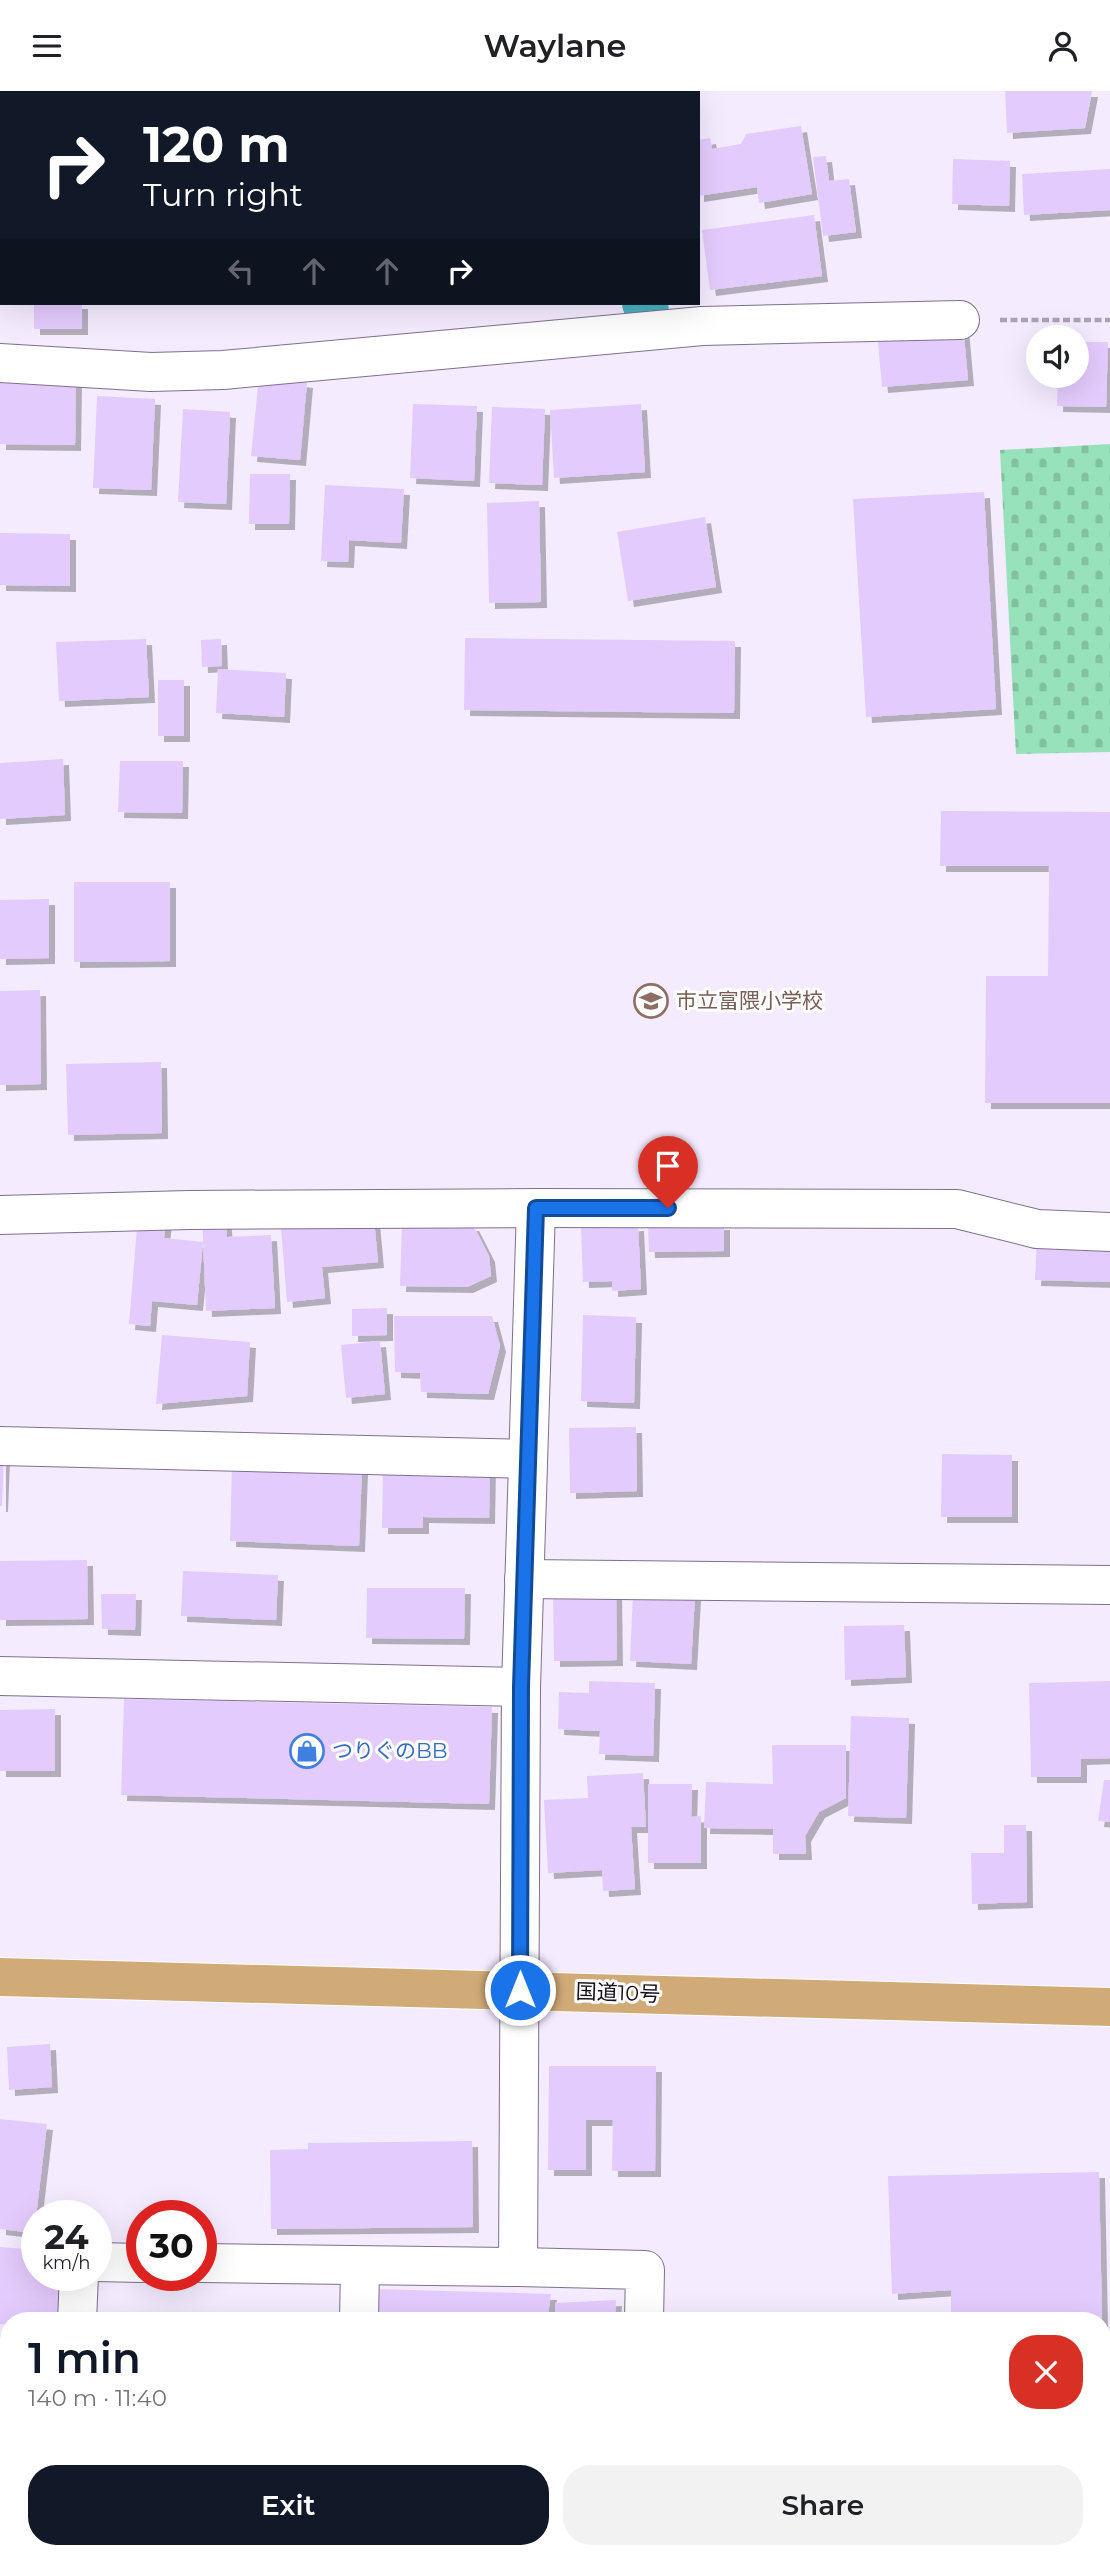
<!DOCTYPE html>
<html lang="en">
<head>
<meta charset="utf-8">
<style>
  :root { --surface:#fff; --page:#f2f2f2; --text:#202124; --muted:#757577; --accent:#111827 }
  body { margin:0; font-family:Montserrat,"Noto Sans JP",sans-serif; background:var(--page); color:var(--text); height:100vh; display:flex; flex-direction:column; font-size:26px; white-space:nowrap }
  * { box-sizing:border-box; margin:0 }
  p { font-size:23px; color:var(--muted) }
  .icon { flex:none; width:38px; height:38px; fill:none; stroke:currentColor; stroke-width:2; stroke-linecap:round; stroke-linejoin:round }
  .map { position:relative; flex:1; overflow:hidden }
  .side { position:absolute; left:0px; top:2221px; width:1111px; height:247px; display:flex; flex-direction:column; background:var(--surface); border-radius:28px 28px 0 0; box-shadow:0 7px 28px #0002 }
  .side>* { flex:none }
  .hud { position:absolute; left:0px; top:0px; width:700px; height:214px; box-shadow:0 7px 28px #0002; background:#111827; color:#fff; overflow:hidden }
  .controls { position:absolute; left:1026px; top:234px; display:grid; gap:14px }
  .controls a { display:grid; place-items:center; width:63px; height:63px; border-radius:50%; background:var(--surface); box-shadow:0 7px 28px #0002; font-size:35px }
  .speed { position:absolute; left:21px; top:2109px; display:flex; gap:14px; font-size:35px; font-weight:700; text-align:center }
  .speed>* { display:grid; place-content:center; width:91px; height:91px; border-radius:50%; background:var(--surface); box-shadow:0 7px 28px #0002; line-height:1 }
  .speed small { font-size:18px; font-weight:400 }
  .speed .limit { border:10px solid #d22; background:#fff; color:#111 }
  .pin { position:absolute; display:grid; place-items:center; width:60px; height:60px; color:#fff; margin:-72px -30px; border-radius:50% 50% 50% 0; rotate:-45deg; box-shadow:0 0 7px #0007 }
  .pin .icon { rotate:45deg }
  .me { position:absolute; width:77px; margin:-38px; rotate:0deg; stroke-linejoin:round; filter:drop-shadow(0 0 5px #0008) }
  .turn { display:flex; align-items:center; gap:24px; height:147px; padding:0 28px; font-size:32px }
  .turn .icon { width:91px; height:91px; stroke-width:2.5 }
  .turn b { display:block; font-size:49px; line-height:60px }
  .lanes { display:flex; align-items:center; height:66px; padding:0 28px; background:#0003; justify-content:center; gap:35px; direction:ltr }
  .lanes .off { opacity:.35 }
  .round { display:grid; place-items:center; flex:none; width:74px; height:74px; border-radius:28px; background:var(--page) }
  .summary { display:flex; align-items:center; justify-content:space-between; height:119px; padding:0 28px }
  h1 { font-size:42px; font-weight:600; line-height:52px; color:var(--accent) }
  .cta { display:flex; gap:14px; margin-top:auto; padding:14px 28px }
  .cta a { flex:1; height:80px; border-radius:28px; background:var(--accent); color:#fff; font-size:28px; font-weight:600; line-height:80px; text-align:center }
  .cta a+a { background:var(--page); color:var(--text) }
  header { display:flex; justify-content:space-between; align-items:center; height:91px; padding:0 28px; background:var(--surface); font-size:32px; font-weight:600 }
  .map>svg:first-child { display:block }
</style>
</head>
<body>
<header><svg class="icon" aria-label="menu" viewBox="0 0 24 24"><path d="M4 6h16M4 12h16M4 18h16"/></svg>Waylane<svg class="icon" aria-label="person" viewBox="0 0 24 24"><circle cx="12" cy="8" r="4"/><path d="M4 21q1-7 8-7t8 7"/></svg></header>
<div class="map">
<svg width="1110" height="2467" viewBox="0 0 1110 2467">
  <defs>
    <pattern id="cemetery-stones" width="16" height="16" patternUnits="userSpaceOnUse" patternTransform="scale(1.75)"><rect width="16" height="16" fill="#97e2bb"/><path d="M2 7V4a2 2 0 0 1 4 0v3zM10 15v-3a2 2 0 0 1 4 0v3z" fill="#81c1a0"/></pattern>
    <filter id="shadow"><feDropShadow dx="6" dy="6" stdDeviation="0" flood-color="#0004"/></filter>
  </defs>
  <rect width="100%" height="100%" fill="#f4ebff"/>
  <!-- cemetery -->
  <polygon fill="url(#cemetery-stones)" points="1110,353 1110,661 1016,663 1000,359"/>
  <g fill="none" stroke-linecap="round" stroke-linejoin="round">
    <!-- canal -->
    <g stroke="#46b0bf" stroke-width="44">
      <polyline points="628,0 628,2"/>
      <polyline points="644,212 647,220"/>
    </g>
  </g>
  <!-- building -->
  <g fill="#e4cbfd" filter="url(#shadow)">
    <polygon points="1005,0 1092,0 1085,37 1007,42"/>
    <polygon points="801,35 812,103 759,112 757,96 698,105 698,49 710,47 712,58 741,53 746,43"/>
    <polygon points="826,65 829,90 849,88 856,141 823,145 813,66"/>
    <polygon points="953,68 1010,70 1009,115 952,113"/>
    <polygon points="1110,78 1110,119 1024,124 1022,83"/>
    <polygon points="814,124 822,185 710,199 702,139"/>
    <rect x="34" y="212" width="48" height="26"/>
    <polygon points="963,234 968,289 882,296 877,241"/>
    <polygon points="1076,251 1108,251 1106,316 1057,315 1058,285 1076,285"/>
    <polygon points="259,285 307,291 300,369 251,365"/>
    <polygon points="0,287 76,289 75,354 0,353"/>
    <polygon points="97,305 155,308 151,399 93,397"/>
    <polygon points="413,313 477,315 474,390 410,387"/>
    <polygon points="641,313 645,381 554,387 550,319"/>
    <polygon points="492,316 545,318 542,394 489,392"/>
    <polygon points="183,318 230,321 226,413 178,411"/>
    <polygon points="250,383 290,383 289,433 249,433"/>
    <polygon points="325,394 404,398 401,452 349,449 348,471 321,470"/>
    <polygon points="984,401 996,618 866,626 853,408"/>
    <polygon points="539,410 541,511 489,512 487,412"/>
    <polygon points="705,426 716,496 628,510 617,441"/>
    <polygon points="0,442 70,443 70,495 0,494"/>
    <polygon points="465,547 735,550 734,622 464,619"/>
    <polygon points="146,548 149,606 59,610 56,551"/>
    <polygon points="221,548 222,575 202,576 201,549"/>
    <polygon points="218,578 286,582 284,626 216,622"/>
    <rect x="158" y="589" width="26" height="56"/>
    <polygon points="63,668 65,724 0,728 0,672"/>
    <polygon points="120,670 183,670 182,722 118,721"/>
    <polygon points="941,720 1110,721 1110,1012 985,1012 986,885 1048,885 1049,775 940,775"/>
    <polygon points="74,791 170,791 170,870 74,871"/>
    <polygon points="49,808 49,867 0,868 0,809"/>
    <polygon points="40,899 41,993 0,994 0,900"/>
    <polygon points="161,971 162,1042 68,1044 66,973"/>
    <polygon points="225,1123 227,1146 271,1144 275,1217 206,1220 202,1124"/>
    <polygon points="138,1125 166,1127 164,1147 203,1151 197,1214 152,1210 150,1235 129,1233"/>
    <polygon points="374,1128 378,1171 322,1176 325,1207 287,1211 281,1137"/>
    <polygon points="402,1133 473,1134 489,1165 491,1185 467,1196 400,1195"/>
    <polygon points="724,1133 724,1160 649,1161 648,1134"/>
    <polygon points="638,1134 641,1198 612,1200 612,1190 583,1191 581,1137"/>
    <polygon points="1037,1147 1110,1149 1110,1191 1035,1189"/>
    <polygon points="387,1217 387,1244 352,1245 352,1218"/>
    <polygon points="583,1224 636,1226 634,1312 581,1310"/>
    <polygon points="394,1225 492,1225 500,1255 488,1303 421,1301 420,1282 395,1281"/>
    <polygon points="162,1244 250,1251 247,1305 156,1313"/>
    <polygon points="380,1250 385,1303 346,1307 341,1254"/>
    <polygon points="636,1336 637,1400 570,1402 569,1337"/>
    <polygon points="942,1363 1012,1364 1012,1426 941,1426"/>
    <polygon points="0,1364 4,1364 2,1415 0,1415"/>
    <polygon points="383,1370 490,1372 489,1427 423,1426 423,1437 382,1437"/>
    <polygon points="232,1372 362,1377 359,1455 230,1450"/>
    <polygon points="87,1469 88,1528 0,1529 0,1470"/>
    <polygon points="183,1480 278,1484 276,1529 181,1525"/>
    <polygon points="367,1497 465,1497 464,1548 366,1547"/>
    <polygon points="616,1499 617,1569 554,1570 553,1501"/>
    <polygon points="633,1502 695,1504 691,1573 630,1570"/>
    <polygon points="101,1503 136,1503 135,1539 102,1538"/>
    <polygon points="904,1534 906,1586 845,1589 844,1535"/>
    <polygon points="589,1590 655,1592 653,1665 599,1663 600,1640 558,1638 559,1601 589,1602"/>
    <polygon points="1110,1590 1110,1667 1081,1668 1081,1686 1031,1686 1029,1592"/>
    <polygon points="124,1608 492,1616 489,1713 121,1704"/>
    <polygon points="55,1618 55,1680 0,1680 0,1619"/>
    <polygon points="851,1625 909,1627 906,1727 848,1725"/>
    <polygon points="772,1654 846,1654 846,1707 819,1721 805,1745 806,1763 773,1763 773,1738 704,1737 706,1691 773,1693"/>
    <polygon points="643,1682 646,1736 631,1736 635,1798 603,1800 602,1779 548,1782 544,1709 588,1707 587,1685"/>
    <polygon points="1104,1689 1110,1689 1110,1731 1098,1730"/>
    <polygon points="648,1693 692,1693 691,1726 701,1725 701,1772 648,1772"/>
    <polygon points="1004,1734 1026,1734 1027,1811 972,1813 971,1762 1004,1762"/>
    <polygon points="50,1953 52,1996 9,1999 7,1956"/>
    <polygon points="549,1975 656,1975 655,2080 612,2080 613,2029 586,2029 586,2079 548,2079"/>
    <polygon points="0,2028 47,2033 34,2142 0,2138"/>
    <polygon points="472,2050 473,2136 271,2138 270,2059 308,2058 308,2052"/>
    <polygon points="1099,2081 1102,2230 951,2230 951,2199 892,2203 888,2085"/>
    <polygon points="0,2156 37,2159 37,2184 63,2184 59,2230 9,2230 9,2234 0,2233"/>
    <polygon points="374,2198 551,2203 547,2230 373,2230"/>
    <polygon points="616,2209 615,2230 555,2230 555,2212"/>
    <polygon points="0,2243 9,2244 9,2289 0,2289"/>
    <rect x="1102" y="2368" width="8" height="53"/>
    <rect x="507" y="2459" width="90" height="8"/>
    <polygon points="788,2459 892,2459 892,2467 787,2467"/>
    <polygon points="902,2459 976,2461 976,2467 902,2467"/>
    <polygon points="992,2459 1061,2459 1062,2467 993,2467"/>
  </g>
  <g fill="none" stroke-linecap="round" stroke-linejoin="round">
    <!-- minor casing -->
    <g stroke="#7e708d" stroke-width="40">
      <g id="minor">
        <polyline points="649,0 650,2"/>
        <polyline points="0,272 151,281 223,279 702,235 960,229"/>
        <polyline points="536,1117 521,1596 518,2176 645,2179 644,2230"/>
        <polyline points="0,1124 189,1119 536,1117 957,1118 1037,1138 1110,1141"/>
        <polyline points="0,1355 528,1368"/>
        <polyline points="524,1488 1110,1494"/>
        <polyline points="0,1585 521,1596"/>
        <polyline points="96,2171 142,2172"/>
        <polyline points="201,2172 518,2176"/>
        <polyline points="77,2230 79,2184"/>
        <polyline points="359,2230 360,2175"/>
        <polyline points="0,2316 9,2316"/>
        <polyline points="1102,2358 1110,2358"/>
        <polyline points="75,2459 76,2467"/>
        <polyline points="353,2467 353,2459"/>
        <polyline points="640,2467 641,2459"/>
      </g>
    </g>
    <!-- trunk casing -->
    <g stroke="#fff" stroke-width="40">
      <polyline id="trunk" points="0,1886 1110,1916"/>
    </g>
    <!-- path -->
    <polyline stroke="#aaa2b3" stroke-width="4.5" stroke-dasharray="7 3.5" stroke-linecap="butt" points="1000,229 1110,229"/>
    <!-- minor -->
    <use href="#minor" stroke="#fff" stroke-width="38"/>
    <!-- trunk -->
    <use href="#trunk" stroke="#d0ab78" stroke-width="38"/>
  </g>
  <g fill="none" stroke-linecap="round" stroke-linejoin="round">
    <!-- route casing -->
    <g stroke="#114b97" stroke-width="18">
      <polyline id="route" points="520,1899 521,1596 536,1117 668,1117"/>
    </g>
    <!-- route -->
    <use href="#route" stroke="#1a73e8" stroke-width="12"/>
  </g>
  <!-- icons -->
  <defs>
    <g id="school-ring" transform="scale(1.75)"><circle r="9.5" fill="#fdfdfd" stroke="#8d6e63" stroke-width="1.5"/><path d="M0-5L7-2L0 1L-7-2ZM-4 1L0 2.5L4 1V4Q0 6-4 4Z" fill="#8d6e63"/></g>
    <g id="shop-ring" transform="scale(1.75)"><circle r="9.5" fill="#fdfdfd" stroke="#3f7fe0" stroke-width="1.5"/><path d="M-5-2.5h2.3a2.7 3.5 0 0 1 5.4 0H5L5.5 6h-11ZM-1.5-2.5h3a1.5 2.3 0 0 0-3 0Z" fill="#3f7fe0"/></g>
  </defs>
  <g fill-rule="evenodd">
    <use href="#school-ring" x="651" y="910"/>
    <use href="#shop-ring" x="307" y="1660"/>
  </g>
  <g text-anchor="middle" stroke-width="6" stroke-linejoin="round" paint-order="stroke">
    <!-- education labels -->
    <g font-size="21" fill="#785e54" stroke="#fdfdfd" text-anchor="start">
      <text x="676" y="917">市立富隈小学校</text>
    </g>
    <!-- shop labels -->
    <g font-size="21" fill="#366cbe" stroke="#fdfdfd" text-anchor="start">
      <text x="332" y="1667">つりぐのBB</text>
    </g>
    <!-- street labels -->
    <g font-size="21" fill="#150f1a" stroke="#fdfdfd">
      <text transform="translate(618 1902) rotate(2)" y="7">国道10号</text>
    </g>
  </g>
</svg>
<div class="controls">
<a><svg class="icon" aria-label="sound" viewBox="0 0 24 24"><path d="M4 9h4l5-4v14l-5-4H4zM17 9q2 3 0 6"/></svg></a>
</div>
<div class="speed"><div>24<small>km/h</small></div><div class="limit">30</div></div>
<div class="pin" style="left:668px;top:1117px;background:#d93025"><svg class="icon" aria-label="arrive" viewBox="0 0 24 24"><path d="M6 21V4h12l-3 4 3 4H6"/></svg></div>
<svg class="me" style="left:520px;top:1899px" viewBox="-20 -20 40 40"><circle r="17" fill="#1a73e8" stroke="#fff" stroke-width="3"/><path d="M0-11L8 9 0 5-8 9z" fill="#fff"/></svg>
<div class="hud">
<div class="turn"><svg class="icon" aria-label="right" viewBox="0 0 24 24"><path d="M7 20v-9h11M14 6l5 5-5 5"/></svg><div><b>120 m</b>Turn right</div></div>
<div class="lanes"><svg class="icon off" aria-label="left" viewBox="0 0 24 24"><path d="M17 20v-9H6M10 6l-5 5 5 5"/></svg><svg class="icon off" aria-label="ahead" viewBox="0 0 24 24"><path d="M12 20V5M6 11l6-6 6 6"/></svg><svg class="icon off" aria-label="ahead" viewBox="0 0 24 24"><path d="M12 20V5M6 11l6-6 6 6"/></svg><svg class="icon" aria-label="right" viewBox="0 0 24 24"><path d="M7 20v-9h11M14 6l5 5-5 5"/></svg></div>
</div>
<section class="side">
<div class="summary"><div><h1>1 min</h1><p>140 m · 11:40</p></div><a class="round" style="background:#d93025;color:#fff"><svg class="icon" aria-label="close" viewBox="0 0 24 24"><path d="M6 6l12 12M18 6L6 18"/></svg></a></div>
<div class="cta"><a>Exit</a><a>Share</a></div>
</section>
</div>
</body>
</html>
